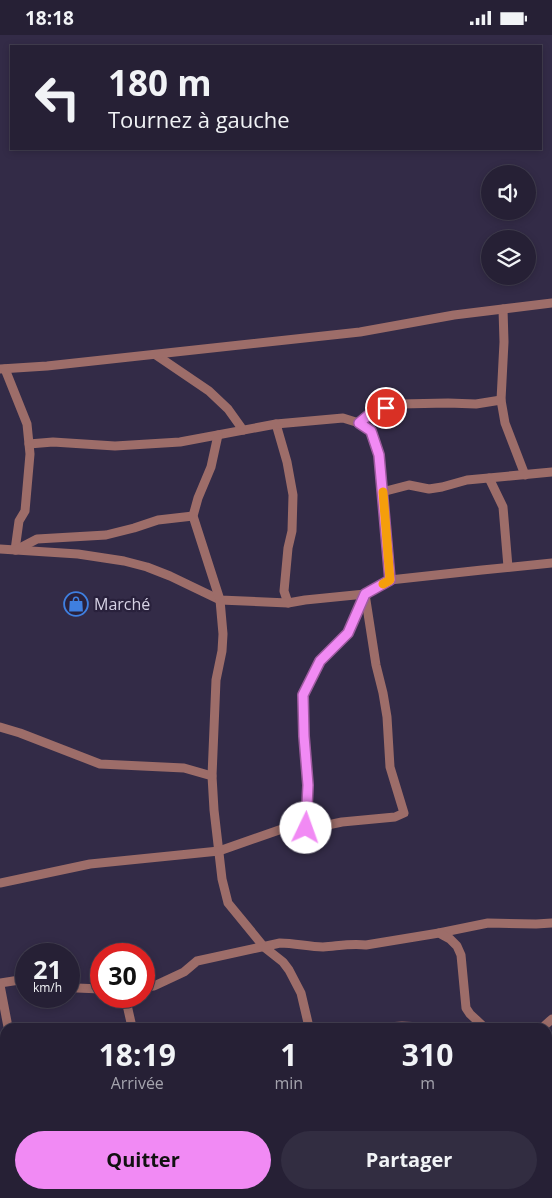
<!DOCTYPE html>
<html lang="fr">
<head>
<meta charset="utf-8">
<style>
  :root { --surface:#262035; --page:#322d41; --text:#f1f3f6; --muted:#a4a3ad; --line:#423e50; --accent:#f18af4 }
  body { margin:0; font-family:"Open Sans",sans-serif; background:var(--page); color:var(--text); height:100vh; display:flex; flex-direction:column; font-size:19px; white-space:nowrap }
  * { box-sizing:border-box; margin:0 }
  p { font-size:16px; color:var(--muted) }
  .icon { flex:none; width:28px; height:28px; fill:none; stroke:currentColor; stroke-width:2; stroke-linecap:round; stroke-linejoin:round }
  .map { position:relative; flex:1; overflow:hidden }
  .details { position:absolute; left:0px; top:988px; width:552px; height:176px; display:flex; flex-direction:column; background:var(--surface); border-radius:15px 15px 0 0; box-shadow:0 2px 8px #0003,0 0 0 1px var(--line) }
  .details>* { flex:none }
  .hud { position:absolute; left:10px; top:10px; width:532px; height:105px; border-radius:0px; box-shadow:0 2px 8px #0003,0 0 0 1px var(--line); background:#262035; color:var(--text); overflow:hidden }
  .fabs { position:absolute; left:481px; top:130px; display:grid; gap:10px }
  .fabs a { display:grid; place-items:center; width:55px; height:55px; border-radius:50%; background:var(--surface); box-shadow:0 2px 8px #0003,0 0 0 1px var(--line); font-size:25px }
  .speed { position:absolute; left:15px; top:908px; display:flex; gap:10px; font-size:25px; font-weight:700; text-align:center }
  .speed>* { display:grid; place-content:center; width:65px; height:65px; border-radius:50%; background:var(--surface); box-shadow:0 2px 8px #0003,0 0 0 1px var(--line); line-height:1 }
  .speed small { font-size:12px; font-weight:400 }
  .speed .limit { border:8px solid #d22; background:#fff; color:#111 }
  .pin { position:absolute; display:grid; place-items:center; width:42px; height:42px; color:#fff; margin:-21px; border:2px solid #fff; border-radius:50%; box-shadow:0 1px 5px #0007 }
  .me { position:absolute; width:55px; margin:-28px; rotate:3deg; stroke-linejoin:round; filter:drop-shadow(0 0 4px #0008) }
  .turn { display:flex; align-items:center; gap:18px; height:105px; padding:0 15px; font-size:22px }
  .turn .icon { width:65px; height:65px; stroke-width:2.5 }
  .turn b { display:block; font-size:35px; line-height:42px }
  .eta { display:flex; justify-content:space-evenly; align-items:center; height:85px; text-align:center }
  .eta b { font-size:30px; font-weight:700; line-height:35px }
  .cta { display:flex; gap:10px; margin-top:auto; padding:10px 15px }
  .cta a { flex:1; height:58px; border-radius:30px; background:var(--accent); color:#111; font-size:20px; font-weight:700; line-height:58px; text-align:center }
  .cta a+a { background:var(--page); color:var(--text) }
  .status { display:flex; justify-content:space-between; align-items:center; height:35px; padding:0 25px; background:var(--surface); direction:ltr }
  .status svg { height:14px; fill:currentColor }
  .map>svg:first-child { display:block }
</style>
</head>
<body>
<div class="status"><b>18:18</b><svg viewBox="0 0 49 12"><path d="M0 12V9h3v3zM5 12V6h3v6zM10 12V3h3v9zM15 12V0h3v12zM26 1h20v11H26zM47 4h2v5h-2z"/></svg></div>
<div class="map">
<svg width="552" height="1163" viewBox="0 0 552 1163">
  <rect width="100%" height="100%" fill="#332b47"/>
  <g fill="none" stroke-linecap="round" stroke-linejoin="round">
    <!-- minor -->
    <g stroke="#9d6d69" stroke-width="9">
      <polyline points="503,274 504,307 501,365 505,388 525,440"/>
      <polyline points="156,320 209,356 228,374 243,395"/>
      <polyline points="0,334 47,331 360,297 454,280 552,268"/>
      <polyline points="5,334 27,389 30,419 25,476 19,486 15,515"/>
      <polyline points="359,388 371,378 400,369 448,368 476,369 501,365"/>
      <polyline points="276,389 287,427 293,460 292,496 288,513 284,556 288,568"/>
      <polyline points="29,409 53,407 115,411 180,407 276,389 343,383 359,388 371,396 379,420 390,545"/>
      <polyline points="489,443 503,472 508,532"/>
      <polyline points="382,457 409,450 429,454 442,452 467,445 552,437"/>
      <polyline points="0,514 78,519 124,526 147,532 170,541 220,565 288,568 305,565 365,559 390,545 482,535 552,528"/>
      <polyline points="16,515 37,504 106,500 134,493 158,485 193,481"/>
      <polyline points="0,692 20,698 100,729 184,733 212,741 214,775 222,844 228,868 264,912 283,927 289,935 301,958 309,992"/>
      <polyline points="212,741 216,645 222,616 223,599 220,565 193,481 198,463 211,432 218,400"/>
      <polyline points="306,793 308,750 304,701 303,660 320,626 348,597 365,559"/>
      <polyline points="0,848 90,829 219,816 282,794 318,792 342,787 395,782 404,778 390,732 387,682 383,658 376,630 365,559"/>
      <polyline points="439,898 488,888 536,889 552,888"/>
      <polyline points="0,948 26,944"/>
      <polyline points="0,950 8,992"/>
      <polyline points="69,951 77,953 101,954"/>
      <path d="M 144,952 L 154,951 L 184,937 L 197,926 L 280,908 C 295,908 309,912 323,912 C 338,911 351,908 366,910 L 439,898 L 450,904 L 457,911 L 461,920 L 466,973 L 470,979 L 484,992"/>
      <polyline points="125,961 132,992"/>
      <polyline points="388,992 402,991 422,992"/>
      <polyline points="543,992 552,984"/>
      <polyline points="548,1042 552,1045"/>
      <polyline points="0,1108 5,1108"/>
      <polyline points="548,1139 552,1136"/>
      <polyline points="52,1159 53,1163"/>
      <polyline points="159,1159 160,1163"/>
      <polyline points="343,1159 344,1163"/>
      <polyline points="423,1159 432,1162 442,1163"/>
      <polyline points="190,1163 195,1159"/>
      <polyline points="450,1163 454,1159"/>
    </g>
  </g>
  <g fill="none" stroke-linecap="round" stroke-linejoin="round">
    <!-- route casing -->
    <g stroke="#9d5a9f" stroke-width="12">
      <polyline id="route" points="306,793 308,750 304,701 303,660 320,626 348,598 365,559 390,545 379,420 371,396 359,388 371,378 386,373"/>
    </g>
    <!-- route -->
    <use href="#route" stroke="#f18af4" stroke-width="9"/>
    <!-- slow -->
    <polyline stroke="#f59e0b" stroke-width="9" points="383,457 390,545 383,549"/>
  </g>
  <!-- icons -->
  <defs>
    <g id="shop-ring" transform="scale(1.25)"><circle r="9.5" fill="#29213c" stroke="#3f7fe0" stroke-width="1.5"/><path d="M-5-2.5h2.3a2.7 3.5 0 0 1 5.4 0H5L5.5 6h-11ZM-1.5-2.5h3a1.5 2.3 0 0 0-3 0Z" fill="#3f7fe0"/></g>
  </defs>
  <g fill-rule="evenodd">
    <use href="#shop-ring" x="76" y="569"/>
  </g>
  <g text-anchor="middle" stroke-width="4.5" stroke-linejoin="round" paint-order="stroke">
    <!-- poi labels -->
    <g font-size="16" fill="#d7d3e5" stroke="#29213c" text-anchor="start">
      <text x="94" y="575">Marché</text>
    </g>
  </g>
</svg>
<div class="fabs">
<a><svg class="icon" aria-label="sound" viewBox="0 0 24 24"><path d="M4 9h4l5-4v14l-5-4H4zM17 9q2 3 0 6"/></svg></a>
<a><svg class="icon" aria-label="layers" viewBox="0 0 24 24"><path d="M12 4l9 5-9 5-9-5zM3 14l9 5 9-5"/></svg></a>
</div>
<div class="speed"><div>21<small>km/h</small></div><div class="limit">30</div></div>
<div class="pin" style="left:386px;top:373px;background:#d93025"><svg class="icon" aria-label="arrive" viewBox="0 0 24 24"><path d="M6 21V4h12l-3 4 3 4H6"/></svg></div>
<svg class="me" style="left:306px;top:793px" viewBox="-20 -20 40 40"><circle r="19" fill="#fff"/><path d="M0-13L10 11 0 6-10 11z" fill="#f18af4"/></svg>
<div class="hud">
<div class="turn"><svg class="icon" aria-label="left" viewBox="0 0 24 24"><path d="M17 20v-9H6M10 6l-5 5 5 5"/></svg><div><b>180 m</b>Tournez à gauche</div></div>
</div>
<section class="details">
<div class="eta">
<div><b>18:19</b><p>Arrivée</p></div>
<div><b>1</b><p>min</p></div>
<div><b>310</b><p>m</p></div>
</div>
<div class="cta"><a>Quitter</a><a>Partager</a></div>
</section>
</div>
</body>
</html>
